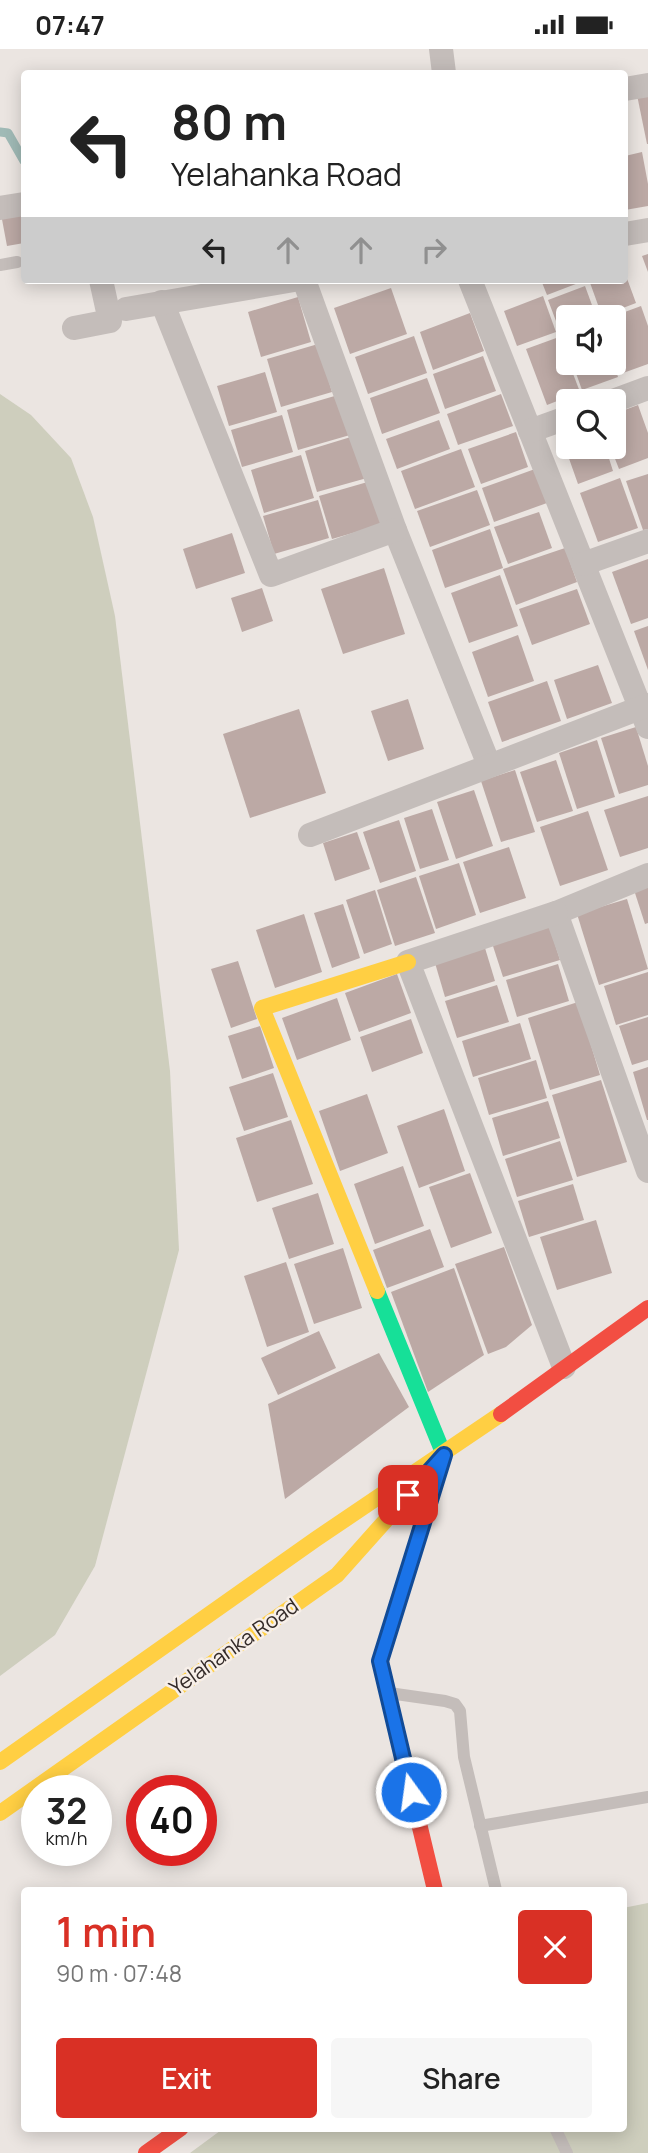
<!DOCTYPE html>
<html lang="en">
<head>
<meta charset="utf-8">
<style>
  :root { --surface:#fff; --page:#f6f6f6; --text:#222; --muted:#767676; --accent:#d93025 }
  body { margin:0; font-family:Manrope,sans-serif; background:var(--page); color:var(--text); height:100vh; display:flex; flex-direction:column; font-size:26px; white-space:nowrap }
  * { box-sizing:border-box; margin:0 }
  p { font-size:23px; color:var(--muted) }
  .icon { flex:none; width:38px; height:38px; fill:none; stroke:currentColor; stroke-width:2; stroke-linecap:round; stroke-linejoin:round }
  .map { position:relative; flex:1; overflow:hidden }
  .drawer { position:absolute; left:21px; top:1838px; width:606px; height:245px; display:flex; flex-direction:column; background:var(--surface); border-radius:7px; box-shadow:0 4px 18px #0003 }
  .drawer>* { flex:none }
  .guide { position:absolute; left:21px; top:21px; width:607px; height:214px; border-radius:7px; box-shadow:0 4px 18px #0003; background:#fff; color:var(--text); overflow:hidden }
  .tools { position:absolute; left:556px; top:256px; display:grid; gap:14px }
  .tools a { display:grid; place-items:center; width:70px; height:70px; border-radius:7px; background:var(--surface); box-shadow:0 4px 18px #0003; font-size:35px }
  .speed { position:absolute; left:21px; top:1726px; display:flex; gap:14px; font-size:35px; font-weight:700; text-align:center }
  .speed>* { display:grid; place-content:center; width:91px; height:91px; border-radius:50%; background:var(--surface); box-shadow:0 4px 18px #0003; line-height:1 }
  .speed small { font-size:18px; font-weight:400 }
  .speed .limit { border:10px solid #d22; background:#fff; color:#111 }
  .pin { position:absolute; display:grid; place-items:center; width:60px; height:60px; color:#fff; margin:-30px; border-radius:14px; box-shadow:0 4px 10px #0006 }
  .me { position:absolute; width:77px; margin:-38px; rotate:346deg; stroke-linejoin:round; filter:drop-shadow(0 0 5px #0008) }
  .turn { display:flex; align-items:center; gap:24px; height:147px; padding:0 35px; font-size:32px }
  .turn .icon { width:91px; height:91px; stroke-width:2.5 }
  .turn b { display:block; font-size:49px; line-height:60px }
  .lanes { display:flex; align-items:center; height:66px; padding:0 35px; background:#0003; justify-content:center; gap:35px; direction:ltr }
  .lanes .off { opacity:.35 }
  .round { display:grid; place-items:center; flex:none; width:74px; height:74px; border-radius:7px; background:var(--page) }
  .overview { display:flex; align-items:center; justify-content:space-between; height:119px; padding:0 35px }
  h1 { font-size:42px; font-weight:600; line-height:52px; color:var(--accent) }
  .primary-button { display:flex; gap:14px; margin-top:auto; padding:14px 35px }
  .primary-button a { flex:1; height:80px; border-radius:7px; background:var(--accent); color:#fff; font-size:28px; font-weight:600; line-height:80px; text-align:center }
  .primary-button a+a { background:var(--page); color:var(--text) }
  .status { display:flex; justify-content:space-between; align-items:center; height:49px; padding:0 35px; background:var(--surface); direction:ltr }
  .status svg { height:19px; fill:currentColor }
  .map>svg:first-child { display:block }
</style>
</head>
<body>
<div class="status"><b>07:47</b><svg viewBox="0 0 49 12"><path d="M0 12V9h3v3zM5 12V6h3v6zM10 12V3h3v9zM15 12V0h3v12zM26 1h20v11H26zM47 4h2v5h-2z"/></svg></div>
<div class="map">
<svg width="648" height="2104" viewBox="0 0 648 2104">
  <rect width="100%" height="100%" fill="#ebe5e1"/>
  <!-- green -->
  <g fill="#cecebd">
    <polygon points="0,345 31,366 71,409 93,468 115,567 170,1022 179,1201 95,1517 55,1586 0,1627"/>
    <polygon points="648,1854 648,2104 190,2104 224,2079 623,2079 623,1859"/>
  </g>
  <g fill="none" stroke-linecap="round" stroke-linejoin="round">
    <!-- stream -->
    <polyline stroke="#a0bab6" stroke-width="9" points="0,83 8,84 24,112"/>
  </g>
  <!-- building -->
  <g fill="#bca9a5">
    <polygon points="648,44 648,95 647,95 637,46"/>
    <polygon points="642,103 648,135 648,157 625,161 625,107"/>
    <polygon points="24,160 24,194 7,197 1,165"/>
    <polygon points="648,205 648,223 642,207"/>
    <polygon points="625,224 636,254 602,267 589,231 625,231"/>
    <polygon points="541,231 581,231 581,233 547,246"/>
    <polygon points="585,237 596,267 569,268 569,277 559,280 548,251"/>
    <polygon points="391,239 407,285 350,305 334,259"/>
    <polygon points="543,247 556,283 517,297 504,262"/>
    <polygon points="298,248 311,293 261,308 248,263"/>
    <polygon points="641,257 648,277 648,315 623,324 614,299 614,267"/>
    <polygon points="470,264 484,302 433,321 420,283"/>
    <polygon points="414,287 427,324 368,345 355,308"/>
    <polygon points="559,288 580,343 547,356 526,300"/>
    <polygon points="318,295 332,343 281,358 267,310"/>
    <polygon points="483,307 496,342 445,360 433,325"/>
    <polygon points="572,313 613,313 618,328 582,341"/>
    <polygon points="265,323 277,363 229,377 217,337"/>
    <polygon points="427,329 440,364 382,385 370,349"/>
    <polygon points="501,345 513,377 458,396 447,365"/>
    <polygon points="338,346 350,386 298,401 287,361"/>
    <polygon points="638,356 648,384 648,409 619,420 610,397 614,397 614,365"/>
    <polygon points="282,366 293,403 242,418 231,381"/>
    <polygon points="439,371 450,400 397,420 386,390"/>
    <polygon points="569,381 569,397 605,397 613,422 578,435 560,384"/>
    <polygon points="516,383 528,418 481,435 468,400"/>
    <polygon points="354,387 367,429 317,443 305,402"/>
    <polygon points="461,400 475,438 415,460 401,422"/>
    <polygon points="301,406 314,449 264,464 251,421"/>
    <polygon points="535,420 547,454 494,473 482,439"/>
    <polygon points="648,425 648,480 643,481 626,432"/>
    <polygon points="620,429 638,479 598,493 580,444"/>
    <polygon points="371,432 384,475 332,490 319,447"/>
    <polygon points="477,441 490,476 430,498 417,462"/>
    <polygon points="318,451 329,489 274,505 263,467"/>
    <polygon points="539,463 552,499 508,515 494,478"/>
    <polygon points="490,480 503,519 445,539 432,501"/>
    <polygon points="232,484 245,524 196,540 183,500"/>
    <polygon points="565,499 577,533 516,556 503,520"/>
    <polygon points="648,510 648,569 631,575 612,523"/>
    <polygon points="384,519 405,585 343,605 321,540"/>
    <polygon points="500,526 518,577 469,594 451,544"/>
    <polygon points="262,539 273,572 242,583 231,549"/>
    <polygon points="577,540 590,575 532,596 519,560"/>
    <polygon points="648,577 648,621 634,582"/>
    <polygon points="518,586 534,632 488,648 472,603"/>
    <polygon points="598,616 612,654 567,670 554,631"/>
    <polygon points="547,632 561,672 502,693 488,653"/>
    <polygon points="408,650 424,700 388,712 371,662"/>
    <polygon points="299,660 326,744 250,769 223,685"/>
    <polygon points="636,678 648,717 648,736 619,745 601,689"/>
    <polygon points="597,691 615,748 577,760 559,704"/>
    <polygon points="556,711 573,762 537,773 520,723"/>
    <polygon points="515,721 535,783 501,793 481,732"/>
    <polygon points="474,741 493,797 456,810 437,753"/>
    <polygon points="648,747 648,799 620,808 604,761"/>
    <polygon points="432,760 449,811 420,820 404,769"/>
    <polygon points="588,762 608,821 560,837 540,778"/>
    <polygon points="399,771 416,822 380,834 363,783"/>
    <polygon points="357,783 370,820 335,832 323,794"/>
    <polygon points="509,798 526,849 480,864 463,813"/>
    <polygon points="459,814 476,866 436,880 419,827"/>
    <polygon points="416,828 435,884 395,897 377,841"/>
    <polygon points="648,837 648,874 645,875 634,841"/>
    <polygon points="375,841 392,895 364,905 346,851"/>
    <polygon points="627,850 648,920 599,936 577,865"/>
    <polygon points="343,855 360,909 332,919 314,864"/>
    <polygon points="304,865 322,923 275,939 256,881"/>
    <polygon points="549,876 560,911 503,928 492,894"/>
    <polygon points="485,899 495,932 445,948 435,914"/>
    <polygon points="238,912 257,970 231,979 211,920"/>
    <polygon points="558,915 569,952 517,968 506,931"/>
    <polygon points="648,923 648,966 616,976 604,937"/>
    <polygon points="397,925 411,964 359,983 345,944"/>
    <polygon points="497,936 509,973 457,989 445,952"/>
    <polygon points="337,949 351,991 297,1011 282,969"/>
    <polygon points="578,953 600,1026 550,1041 528,969"/>
    <polygon points="648,968 648,1011 632,1016 619,977"/>
    <polygon points="411,970 423,1004 372,1023 360,988"/>
    <polygon points="520,974 531,1010 473,1028 462,992"/>
    <polygon points="260,977 274,1019 242,1030 228,987"/>
    <polygon points="536,1011 547,1049 489,1066 478,1029"/>
    <polygon points="648,1018 648,1071 647,1071 633,1023"/>
    <polygon points="273,1024 288,1068 244,1082 229,1038"/>
    <polygon points="601,1031 627,1113 577,1128 552,1046"/>
    <polygon points="367,1045 388,1104 340,1122 319,1062"/>
    <polygon points="548,1052 560,1089 503,1107 492,1069"/>
    <polygon points="444,1060 465,1122 419,1139 397,1077"/>
    <polygon points="291,1071 313,1135 257,1153 236,1089"/>
    <polygon points="560,1092 573,1131 517,1148 505,1110"/>
    <polygon points="403,1117 424,1177 375,1195 354,1135"/>
    <polygon points="470,1124 492,1184 451,1199 429,1138"/>
    <polygon points="573,1135 584,1171 529,1188 518,1152"/>
    <polygon points="318,1144 334,1195 289,1210 272,1159"/>
    <polygon points="596,1171 612,1224 557,1241 540,1188"/>
    <polygon points="430,1180 444,1218 387,1239 373,1201"/>
    <polygon points="504,1198 532,1276 506,1298 488,1305 455,1215"/>
    <polygon points="343,1199 362,1259 314,1275 294,1215"/>
    <polygon points="286,1213 309,1283 267,1298 244,1227"/>
    <polygon points="454,1219 484,1306 428,1343 391,1243"/>
    <polygon points="319,1282 336,1319 278,1346 261,1309"/>
    <polygon points="379,1304 409,1358 285,1450 268,1355"/>
  </g>
  <g fill="none" stroke-linecap="round" stroke-linejoin="round">
    <!-- lane -->
    <g stroke="#c4bdba" stroke-width="12">
      <polyline points="0,216 17,213"/>
      <polyline points="389,1644 445,1652 455,1655 460,1662 464,1708 496,1841"/>
      <polyline points="480,1777 648,1748"/>
      <polyline points="555,2079 567,2104"/>
    </g>
    <!-- street -->
    <g stroke="#c4bdba" stroke-width="24">
      <polyline points="441,0 444,24"/>
      <polyline points="625,40 648,36"/>
      <polyline points="0,159 24,155"/>
      <polyline points="625,185 648,181"/>
      <polyline points="304,231 395,481 489,716"/>
      <polyline points="470,231 648,678"/>
      <polyline points="162,253 271,526 395,481"/>
      <polyline points="126,260 294,231"/>
      <polyline points="74,279 110,272 101,231"/>
      <polyline points="613,352 648,339"/>
      <polyline points="530,382 569,368"/>
      <polyline points="583,515 648,492"/>
      <polyline points="310,786 648,656"/>
      <polyline points="648,826 556,864 648,1122"/>
      <polyline points="556,864 408,913 564,1318"/>
    </g>
    <!-- fast -->
    <polyline stroke="#16e098" stroke-width="16" points="377,1242 444,1406 416,1496"/>
    <!-- slow -->
    <g stroke="#ffcf43" stroke-width="16">
      <polyline points="377,1242 262,959 408,913"/>
      <polyline points="0,1713 316,1490 501,1365"/>
      <polyline points="0,1764 337,1526 411,1443"/>
    </g>
    <!-- jam -->
    <g stroke="#f24e42" stroke-width="16">
      <polyline points="501,1365 648,1259"/>
      <polyline points="416,1496 380,1612 435,1841"/>
      <polyline points="146,2104 181,2079"/>
    </g>
  </g>
  <g fill="none" stroke-linecap="round" stroke-linejoin="round">
    <!-- route casing -->
    <g stroke="#114b97" stroke-width="18">
      <polyline id="route" points="408,1446 444,1406 380,1612 411,1743"/>
    </g>
    <!-- route -->
    <use href="#route" stroke="#1a73e8" stroke-width="12"/>
  </g>
  <g text-anchor="middle" stroke-width="5" stroke-linejoin="round" paint-order="stroke">
    <!-- street labels -->
    <g font-size="21" fill="#342b29" stroke="#f7efe9">
      <text transform="translate(234 1598) rotate(-35)" y="7">Yelahanka Road</text>
    </g>
  </g>
</svg>
<div class="tools">
<a><svg class="icon" aria-label="sound" viewBox="0 0 24 24"><path d="M4 9h4l5-4v14l-5-4H4zM17 9q2 3 0 6"/></svg></a>
<a><svg class="icon" aria-label="search" viewBox="0 0 24 24"><circle cx="10" cy="10" r="6"/><path d="M15 15l6 6"/></svg></a>
</div>
<div class="speed"><div>32<small>km/h</small></div><div class="limit">40</div></div>
<div class="pin" style="left:408px;top:1446px;background:#d93025"><svg class="icon" aria-label="arrive" viewBox="0 0 24 24"><path d="M6 21V4h12l-3 4 3 4H6"/></svg></div>
<svg class="me" style="left:411px;top:1743px" viewBox="-20 -20 40 40"><circle r="17" fill="#1a73e8" stroke="#fff" stroke-width="3"/><path d="M0-11L8 9 0 5-8 9z" fill="#fff"/></svg>
<div class="guide">
<div class="turn"><svg class="icon" aria-label="left" viewBox="0 0 24 24"><path d="M17 20v-9H6M10 6l-5 5 5 5"/></svg><div><b>80 m</b>Yelahanka Road</div></div>
<div class="lanes"><svg class="icon" aria-label="left" viewBox="0 0 24 24"><path d="M17 20v-9H6M10 6l-5 5 5 5"/></svg><svg class="icon off" aria-label="ahead" viewBox="0 0 24 24"><path d="M12 20V5M6 11l6-6 6 6"/></svg><svg class="icon off" aria-label="ahead" viewBox="0 0 24 24"><path d="M12 20V5M6 11l6-6 6 6"/></svg><svg class="icon off" aria-label="right" viewBox="0 0 24 24"><path d="M7 20v-9h11M14 6l5 5-5 5"/></svg></div>
</div>
<section class="drawer">
<div class="overview"><div><h1>1 min</h1><p>90 m · 07:48</p></div><a class="round" style="background:#d93025;color:#fff"><svg class="icon" aria-label="close" viewBox="0 0 24 24"><path d="M6 6l12 12M18 6L6 18"/></svg></a></div>
<div class="primary-button"><a>Exit</a><a>Share</a></div>
</section>
</div>
</body>
</html>
